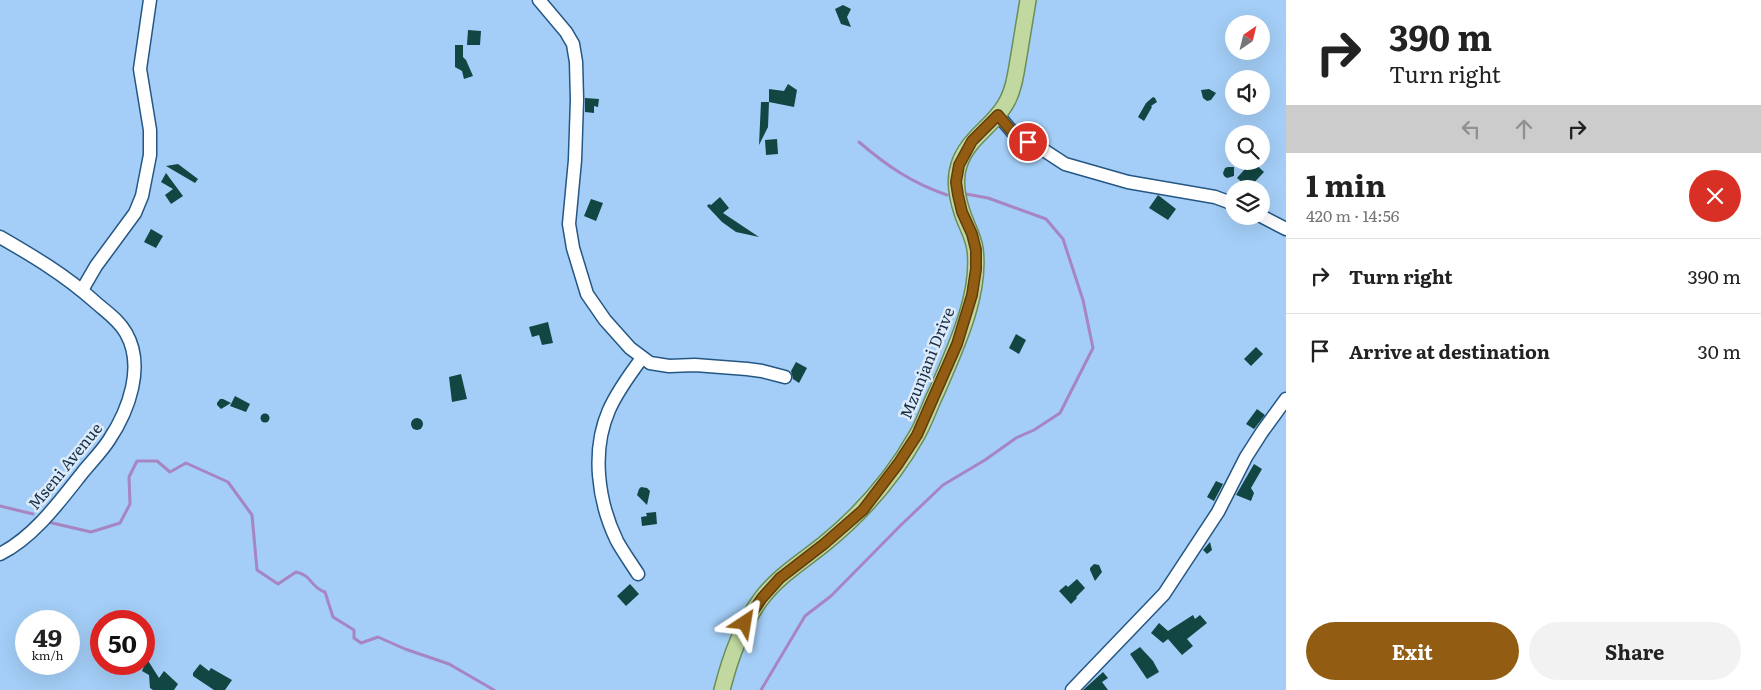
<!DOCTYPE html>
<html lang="en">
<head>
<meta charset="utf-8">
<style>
  :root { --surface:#fff; --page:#f2f2f2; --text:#222; --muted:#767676; --line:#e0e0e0; --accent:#925c12 }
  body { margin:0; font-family:Literata,serif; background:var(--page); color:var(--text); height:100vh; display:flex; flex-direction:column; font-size:19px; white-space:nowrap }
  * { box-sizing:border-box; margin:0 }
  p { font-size:16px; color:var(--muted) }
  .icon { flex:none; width:28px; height:28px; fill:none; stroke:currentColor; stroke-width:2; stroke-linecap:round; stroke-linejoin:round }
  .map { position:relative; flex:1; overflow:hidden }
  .details { display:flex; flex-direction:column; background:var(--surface); width:475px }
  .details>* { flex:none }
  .banner { background:#fff; color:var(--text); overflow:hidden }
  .needle { width:32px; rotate:35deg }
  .tools { position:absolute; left:1225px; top:15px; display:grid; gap:10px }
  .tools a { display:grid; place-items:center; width:45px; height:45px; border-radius:50%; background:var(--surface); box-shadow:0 5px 20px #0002; font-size:25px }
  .speed { position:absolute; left:15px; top:610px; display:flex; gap:10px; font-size:25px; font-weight:700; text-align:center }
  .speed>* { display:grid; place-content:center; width:65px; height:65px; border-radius:50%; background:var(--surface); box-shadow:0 5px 20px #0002; line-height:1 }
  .speed small { font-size:12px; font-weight:400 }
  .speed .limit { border:8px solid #d22; background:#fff; color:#111 }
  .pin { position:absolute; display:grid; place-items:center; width:42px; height:42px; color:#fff; margin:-21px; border:2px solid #fff; border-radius:50%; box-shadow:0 1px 5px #0007 }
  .me { position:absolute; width:55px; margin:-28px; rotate:33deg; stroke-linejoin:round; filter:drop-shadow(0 0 4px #0008) }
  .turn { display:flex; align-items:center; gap:18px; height:105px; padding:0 20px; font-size:22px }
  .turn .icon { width:65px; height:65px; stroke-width:2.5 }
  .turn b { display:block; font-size:35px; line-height:42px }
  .lanes { display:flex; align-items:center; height:48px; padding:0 20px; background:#0003; justify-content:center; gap:25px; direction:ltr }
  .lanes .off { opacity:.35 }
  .round { display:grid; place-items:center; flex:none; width:52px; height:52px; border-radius:26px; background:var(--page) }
  .head { display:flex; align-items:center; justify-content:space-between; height:85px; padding:0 20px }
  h1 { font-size:30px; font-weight:700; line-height:38px }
  .cta { display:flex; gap:10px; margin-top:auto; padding:10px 20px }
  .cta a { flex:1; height:58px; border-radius:30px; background:var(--accent); color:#fff; font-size:20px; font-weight:700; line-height:58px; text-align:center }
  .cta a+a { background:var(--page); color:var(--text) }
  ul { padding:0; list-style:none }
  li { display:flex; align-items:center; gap:15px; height:75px; padding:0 20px; border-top:1px solid var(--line) }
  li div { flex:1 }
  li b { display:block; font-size:19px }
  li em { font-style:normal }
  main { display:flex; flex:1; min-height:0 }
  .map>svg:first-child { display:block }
</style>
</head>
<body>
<main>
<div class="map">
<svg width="1286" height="690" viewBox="0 0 1286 690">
  <rect width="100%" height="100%" fill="#a4cef7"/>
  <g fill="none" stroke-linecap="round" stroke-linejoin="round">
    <!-- stream -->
    <g stroke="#a685c2" stroke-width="3">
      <path d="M 859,142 C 887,166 912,183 947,195"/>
      <polyline points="0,506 33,514"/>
      <path d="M 48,522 L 91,532 L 120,523 L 130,504 L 129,477 L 137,461 L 157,461 L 170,472 L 186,463 L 228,482 L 252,515 L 257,570 L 278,584 L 296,572 C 312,575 311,588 325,592 L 333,617 L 354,630 L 354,638 L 361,643 L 378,637 L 405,649 L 449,664 L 494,690"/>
      <polyline points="761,690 805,616 831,596 901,525 943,485 985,460 1016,438 1034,430 1060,413 1093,348 1083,300 1063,239 1046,219 988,198 966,194"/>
    </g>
  </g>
  <!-- building -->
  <g fill="#114642">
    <polygon points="843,5 851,9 847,17 851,27 841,24 835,9"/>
    <polygon points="468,30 481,31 480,45 467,45"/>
    <polygon points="455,45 463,45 463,57 466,60 473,76 464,79 462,71 455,67"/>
    <polygon points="788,84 797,90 794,107 769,102 768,127 759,145 761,102 769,102 769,89 784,91"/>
    <polygon points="1209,89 1216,93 1211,100 1207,101 1203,98 1201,90"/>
    <polygon points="1153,97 1155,98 1157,102 1151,106 1152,107 1144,121 1138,117 1146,103"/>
    <polygon points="585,98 599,99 598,107 594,106 594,113 585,112"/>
    <polygon points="777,139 778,154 766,155 765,140"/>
    <polygon points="1252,161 1264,172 1249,188 1237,178"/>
    <polygon points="178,164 198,179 195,183 166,166"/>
    <polygon points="1228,167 1234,167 1234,176 1227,178 1224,176 1223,173 1225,168"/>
    <polygon points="166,173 183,196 171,204 165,195 173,189 161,182"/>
    <polygon points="1158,195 1176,209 1168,220 1149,208"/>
    <polygon points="720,197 729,208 723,213 759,237 736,232 722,222 707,206 709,204 711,205"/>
    <polygon points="591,199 603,203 596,221 584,216"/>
    <polygon points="151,229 163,236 156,248 144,242"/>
    <polygon points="548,322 553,343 542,345 539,335 532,337 529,327"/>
    <polygon points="1016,334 1026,340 1019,354 1009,348"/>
    <polygon points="1256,347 1263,354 1251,366 1244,359"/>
    <polygon points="796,362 807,368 799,383 793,379 791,371"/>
    <polygon points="461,374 467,399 452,402 449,377"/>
    <polygon points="235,396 250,404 246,412 230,406"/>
    <polygon points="220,399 223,399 231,403 221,409 217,405 217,403"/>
    <polygon points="1257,409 1265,415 1254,429 1246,424"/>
    <circle cx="265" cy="418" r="4.5"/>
    <circle cx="417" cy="424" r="6"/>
    <polygon points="1254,464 1262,469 1251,488 1254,493 1251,501 1236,495"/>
    <polygon points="1216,481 1223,484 1214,501 1207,497"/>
    <polygon points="641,487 647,488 650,491 647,505 637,495 639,489"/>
    <polygon points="656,512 657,524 642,526 641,517 647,516 646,513"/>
    <polygon points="1210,542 1212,550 1207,554 1203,550"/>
    <polygon points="1094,564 1099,565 1102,572 1095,581 1090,570 1090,568"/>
    <polygon points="1077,579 1085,588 1076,597 1077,598 1071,604 1059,591 1066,585 1068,587"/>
    <polygon points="630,584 639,594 626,606 617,596"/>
    <polygon points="1193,615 1195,619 1200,615 1207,623 1187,639 1193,646 1182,655 1168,639 1163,643 1151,633 1159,623 1168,631"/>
    <polygon points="1140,647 1153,661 1159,672 1147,679 1130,654"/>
    <polygon points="147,659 159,678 164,671 178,684 174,690 153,690 150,688 149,675 142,671"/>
    <polygon points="200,664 209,671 211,668 232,680 225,690 214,690 193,676 193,673"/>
    <polygon points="1103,672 1108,678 1102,682 1108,690 1083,690"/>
  </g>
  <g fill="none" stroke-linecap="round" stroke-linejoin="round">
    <!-- minor casing -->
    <g stroke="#255784" stroke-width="15">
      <g id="minor">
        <polyline points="539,0 566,32 573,44 576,62 577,100 575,160 569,224 573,248 587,294 605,320 630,348 650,363 669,366 695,365 747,369 762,371 785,377"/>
        <polyline points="998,115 1014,134 1042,149 1065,164 1128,182 1215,197 1234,204"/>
        <polyline points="1261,216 1286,229"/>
        <path d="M 0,237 C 33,256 65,275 94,301 C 105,311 118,319 126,333 C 145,366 129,410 109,440 C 102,451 92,461 83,472 C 60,501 34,537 0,554"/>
        <polyline points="82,290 96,266 135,213 142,196 150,155 150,130 140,69 150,0"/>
        <path d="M 638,574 C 631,563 623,552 617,541 C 598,502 591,451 609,410 C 617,392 630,374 642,358"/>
        <polyline points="1072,690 1164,594 1218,512 1246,457 1262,432 1286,399"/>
      </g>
    </g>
    <!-- major casing -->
    <g stroke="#6b8d57" stroke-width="18">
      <path id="major" d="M 722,690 C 730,658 741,626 761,599 C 778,576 803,561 824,544 C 861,514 894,476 917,435 C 925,421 930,405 937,391 C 955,349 981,295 975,249 C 973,235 966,225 962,212 C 957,197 954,180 959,165 C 967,139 992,127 1005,105 C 1014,91 1016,72 1019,55 C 1022,37 1025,18 1028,0"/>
    </g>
    <!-- minor -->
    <use href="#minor" stroke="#fff" stroke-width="12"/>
    <!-- major -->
    <use href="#major" stroke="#c1d9a1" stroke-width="15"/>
  </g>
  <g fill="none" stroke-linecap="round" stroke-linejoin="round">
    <!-- route casing -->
    <g stroke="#5f3c0c" stroke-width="12">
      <polyline id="route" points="745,623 762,598 780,578 824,544 863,510 898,464 917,435 957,344 972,295 976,269 976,250 972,234 962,212 958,195 956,182 959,165 972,141 998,115 1014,134 1028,142"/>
    </g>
    <!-- route -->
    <use href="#route" stroke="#925c12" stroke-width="9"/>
  </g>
  <g text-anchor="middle" stroke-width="5" stroke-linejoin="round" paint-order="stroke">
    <!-- street labels -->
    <g font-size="16" fill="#182d41" stroke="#dcebfb">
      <text transform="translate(927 363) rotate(-68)" y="6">Mzunjani Drive</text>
      <text transform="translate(65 466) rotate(-51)" y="6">Mseni Avenue</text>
    </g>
  </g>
</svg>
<div class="tools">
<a><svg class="needle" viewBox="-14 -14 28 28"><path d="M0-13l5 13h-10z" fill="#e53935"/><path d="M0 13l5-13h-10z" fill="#767676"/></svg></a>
<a><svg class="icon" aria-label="sound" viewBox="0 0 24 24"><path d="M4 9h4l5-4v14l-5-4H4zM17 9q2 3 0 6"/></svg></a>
<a><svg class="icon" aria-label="search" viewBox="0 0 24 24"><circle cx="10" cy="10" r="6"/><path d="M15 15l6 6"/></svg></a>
<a><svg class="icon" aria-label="layers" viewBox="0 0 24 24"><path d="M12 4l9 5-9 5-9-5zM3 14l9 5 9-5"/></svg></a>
</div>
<div class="speed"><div>49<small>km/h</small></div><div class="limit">50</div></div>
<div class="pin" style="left:1028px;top:142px;background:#d93025"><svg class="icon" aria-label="arrive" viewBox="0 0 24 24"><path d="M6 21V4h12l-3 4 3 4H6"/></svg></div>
<svg class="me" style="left:745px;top:623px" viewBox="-20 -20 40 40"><path d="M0-17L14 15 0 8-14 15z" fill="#925c12" stroke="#fff" stroke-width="4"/></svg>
</div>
<section class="details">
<div class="banner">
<div class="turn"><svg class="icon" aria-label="right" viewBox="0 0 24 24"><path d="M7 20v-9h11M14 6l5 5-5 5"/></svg><div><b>390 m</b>Turn right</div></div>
<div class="lanes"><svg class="icon off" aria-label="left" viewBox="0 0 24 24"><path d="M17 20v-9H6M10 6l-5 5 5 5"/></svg><svg class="icon off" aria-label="ahead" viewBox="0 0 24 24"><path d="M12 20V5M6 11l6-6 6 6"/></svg><svg class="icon" aria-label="right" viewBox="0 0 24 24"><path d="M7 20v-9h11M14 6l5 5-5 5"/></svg></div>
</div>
<div class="head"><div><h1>1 min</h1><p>420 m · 14:56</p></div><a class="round" style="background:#d93025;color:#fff"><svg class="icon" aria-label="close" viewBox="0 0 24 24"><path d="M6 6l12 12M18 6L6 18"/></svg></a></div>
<ul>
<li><svg class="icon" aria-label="right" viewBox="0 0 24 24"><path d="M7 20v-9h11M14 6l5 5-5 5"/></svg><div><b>Turn right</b></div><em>390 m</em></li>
<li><svg class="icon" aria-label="arrive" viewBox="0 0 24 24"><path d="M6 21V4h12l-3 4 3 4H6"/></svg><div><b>Arrive at destination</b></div><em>30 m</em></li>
</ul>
<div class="cta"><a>Exit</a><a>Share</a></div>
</section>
</main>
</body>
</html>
